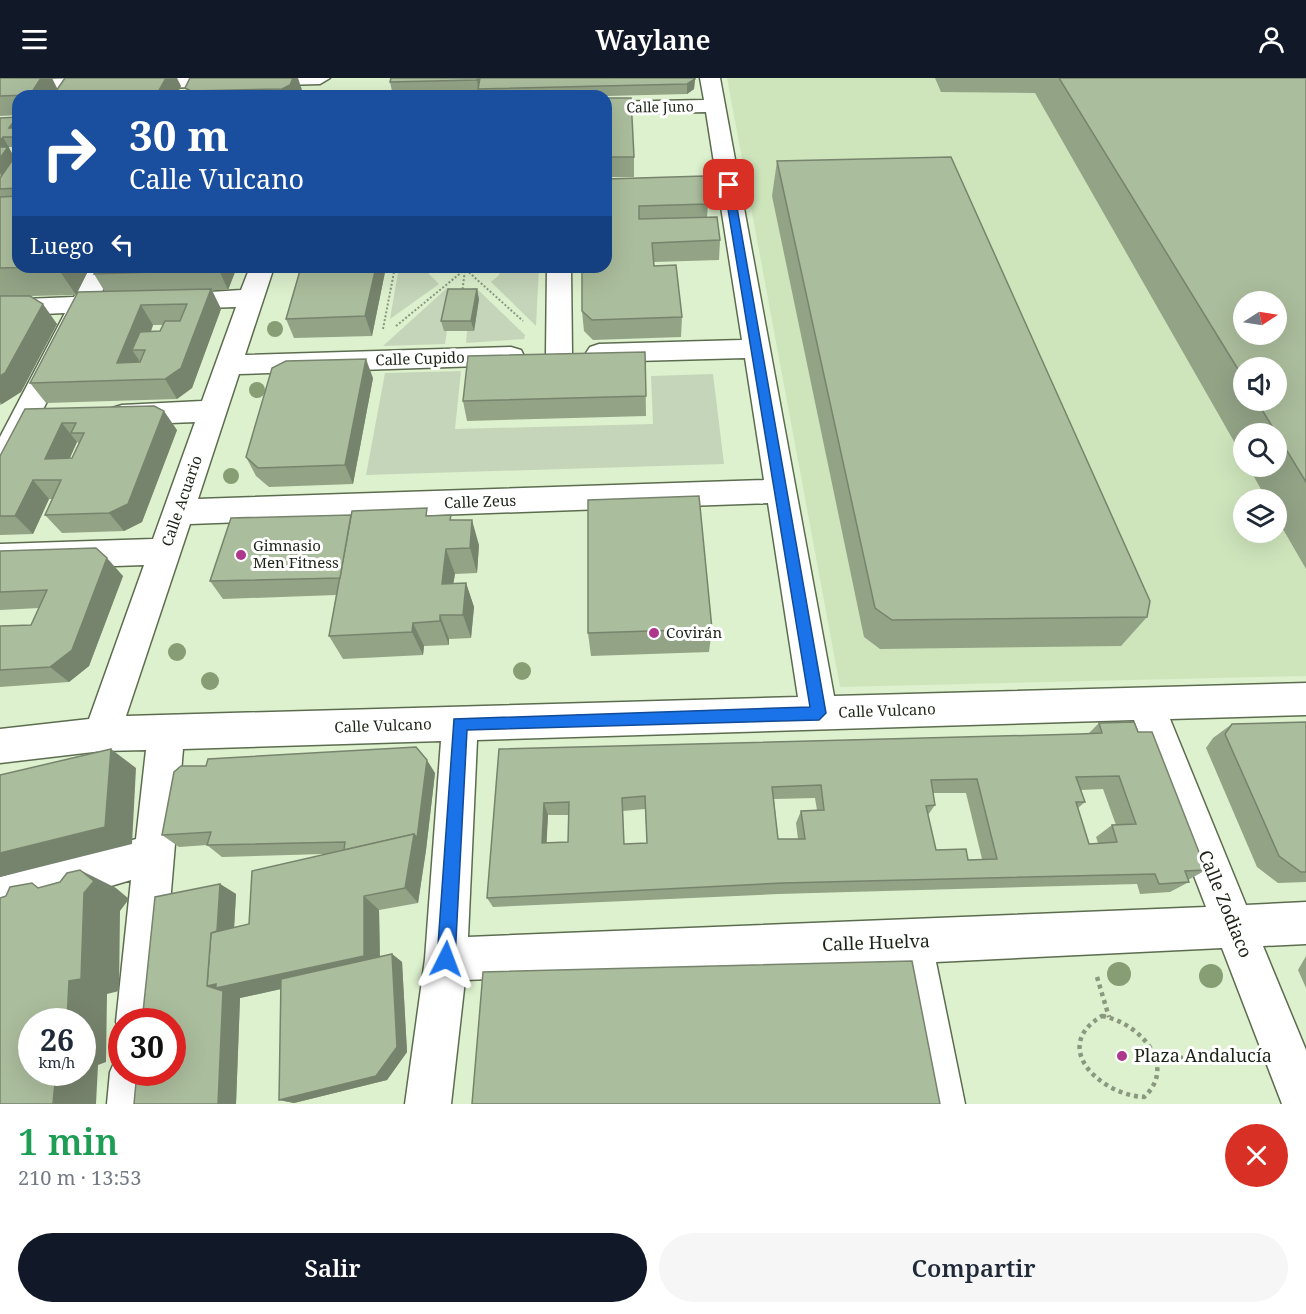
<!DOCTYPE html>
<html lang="es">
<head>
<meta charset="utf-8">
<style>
  :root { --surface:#fff; --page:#f6f6f7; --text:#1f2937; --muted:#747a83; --accent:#111827 }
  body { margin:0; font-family:"Noto Serif",serif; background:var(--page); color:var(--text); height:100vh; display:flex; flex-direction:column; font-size:22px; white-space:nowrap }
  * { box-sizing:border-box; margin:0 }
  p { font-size:20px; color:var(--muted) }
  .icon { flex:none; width:33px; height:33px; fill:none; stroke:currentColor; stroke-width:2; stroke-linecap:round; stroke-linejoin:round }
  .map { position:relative; height:1026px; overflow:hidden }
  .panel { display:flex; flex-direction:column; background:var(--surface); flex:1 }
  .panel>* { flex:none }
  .banner { position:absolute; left:12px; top:12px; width:600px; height:183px; border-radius:18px; box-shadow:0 6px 24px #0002; background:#1a4fa0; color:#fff; overflow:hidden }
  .needle { width:39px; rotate:78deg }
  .fabs { position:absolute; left:1233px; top:213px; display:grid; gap:12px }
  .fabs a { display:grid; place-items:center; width:54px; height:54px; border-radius:50%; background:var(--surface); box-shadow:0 6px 24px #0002; font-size:30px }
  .speed { position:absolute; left:18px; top:930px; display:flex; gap:12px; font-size:30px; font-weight:700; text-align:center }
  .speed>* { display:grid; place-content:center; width:78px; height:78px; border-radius:50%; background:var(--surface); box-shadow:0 6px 24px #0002; line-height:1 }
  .speed small { font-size:15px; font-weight:400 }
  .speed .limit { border:9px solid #d22; background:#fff; color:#111 }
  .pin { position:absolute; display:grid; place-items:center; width:51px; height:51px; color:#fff; margin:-26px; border-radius:12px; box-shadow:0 3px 9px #0006 }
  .me { position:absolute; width:66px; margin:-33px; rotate:3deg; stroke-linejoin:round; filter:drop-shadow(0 0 4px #0008) }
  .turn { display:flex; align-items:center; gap:21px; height:126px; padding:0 18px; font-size:27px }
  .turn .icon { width:78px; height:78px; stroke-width:2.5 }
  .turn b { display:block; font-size:42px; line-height:51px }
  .then { display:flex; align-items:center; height:57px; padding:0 18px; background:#0003; gap:12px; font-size:22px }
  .round { display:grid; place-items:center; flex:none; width:63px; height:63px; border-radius:32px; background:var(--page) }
  .summary { display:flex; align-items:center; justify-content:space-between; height:102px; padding:0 18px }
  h1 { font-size:36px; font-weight:600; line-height:45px; color:#1e9e55 }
  .button { display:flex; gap:12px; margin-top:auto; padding:12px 18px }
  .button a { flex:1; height:69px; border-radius:36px; background:var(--accent); color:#fff; font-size:24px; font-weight:600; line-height:69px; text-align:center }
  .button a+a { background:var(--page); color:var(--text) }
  header { display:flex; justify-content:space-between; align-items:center; height:78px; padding:0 18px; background:var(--accent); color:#fff; font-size:27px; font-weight:600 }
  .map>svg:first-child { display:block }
</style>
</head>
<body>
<header><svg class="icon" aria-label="menu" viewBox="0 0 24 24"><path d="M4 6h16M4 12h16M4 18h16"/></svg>Waylane<svg class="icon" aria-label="person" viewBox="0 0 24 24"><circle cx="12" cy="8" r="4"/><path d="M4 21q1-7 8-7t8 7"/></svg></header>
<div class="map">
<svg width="1306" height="1026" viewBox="0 0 1306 1026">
  <rect width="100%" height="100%" fill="#ddf1ce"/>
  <!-- built -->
  <path fill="#cee5bc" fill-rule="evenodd" d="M 727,0 L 1199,0 L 1306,11 L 1306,598 L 840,609 ZM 1244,224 L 1276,224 L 1276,256 L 1244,256 ZM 1244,290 L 1276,290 L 1276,322 L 1244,322 ZM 1244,356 L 1276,356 L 1276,388 L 1244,388 ZM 1244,422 L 1276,422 L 1276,454 L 1244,454 Z"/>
  <!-- green -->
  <g fill="#c5d5b9">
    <polygon points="399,189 429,189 429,196 439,206 390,241"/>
    <polygon points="502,189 539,189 536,248 491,204 499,197"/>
    <polygon points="447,210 459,212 444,253 447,253 445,266 383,268"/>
    <polygon points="471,210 476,210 525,257 524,261 466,265 467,253 474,253"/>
    <polygon points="461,293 455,351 653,346 651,298 713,296 724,386 366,397 385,295"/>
  </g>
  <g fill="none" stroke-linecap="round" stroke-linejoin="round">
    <!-- minor casing -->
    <g stroke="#5c6d4f" stroke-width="3">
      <g id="minor">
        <polygon points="83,0 330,0 320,6 0,14 0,2"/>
        <path d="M 700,0 L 720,0 L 834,618 L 1306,605 L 1306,637 L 1170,641 L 1246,827 L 1306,824 L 1306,866 L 1263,868 L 1306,972 L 1306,1026 L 1282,1026 L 1222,870 L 936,884 L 965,1026 L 919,1026 L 894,886 L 465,902 L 451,1026 L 405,1026 L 425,881 L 441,663 L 183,671 L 160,944 L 122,944 L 122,958 L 116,944 L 131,802 L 0,841 L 0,799 L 136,761 L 146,672 L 102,673 L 0,685 L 0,651 L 89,641 L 144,487 L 0,492 L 0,466 L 153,461 L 195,344 L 122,347 L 112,344 L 108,337 L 112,330 L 122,327 L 202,323 L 236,229 L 172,231 L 163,229 L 159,223 L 163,217 L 241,212 L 250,189 L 274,189 L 245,277 L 511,269 L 521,272 L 524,278 L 521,284 L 511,287 L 239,296 L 198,421 L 764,402 L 745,280 L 599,284 L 590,281 L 586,275 L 590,269 L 599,266 L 742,262 L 706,34 L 606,36 L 606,24 L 704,22 ZM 768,425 L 798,619 L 126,638 L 190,446 ZM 1134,642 L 1206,829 L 468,859 L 477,662 Z"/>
        <polygon points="90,189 114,189 100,218 126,219 130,225 126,231 92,234 11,395 0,398 0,359 65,235 0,238 0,222 74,219"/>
        <polygon points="547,189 571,189 572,276 568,282 559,285 550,282 546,276"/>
        <polygon points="122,976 122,994 156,994 153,1026 107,1026 110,994 117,978"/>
      </g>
    </g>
    <!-- path-far1 -->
    <g stroke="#8a987f" stroke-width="2" stroke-dasharray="2 2" stroke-linecap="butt">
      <polyline points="463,189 523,243"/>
      <polyline points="462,215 465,192"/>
      <polyline points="396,248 468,189"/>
      <polyline points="383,251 395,189"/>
    </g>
    <!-- path -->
    <g stroke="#8a987f" stroke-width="4.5" stroke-dasharray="4 4" stroke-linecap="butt">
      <polyline points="1097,899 1109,939"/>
      <path d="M 1102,938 C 1138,944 1179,987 1144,1019 C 1101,1017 1049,969 1102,938 Z"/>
      <polyline points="1155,981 1239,977"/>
    </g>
    <!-- minor -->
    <use href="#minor" fill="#fff" fill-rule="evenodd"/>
  </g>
  <!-- trees -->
  <g fill="#879d73">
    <circle cx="275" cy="251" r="8"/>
    <circle cx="257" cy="312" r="8"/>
    <circle cx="231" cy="398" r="8"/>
    <circle cx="177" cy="574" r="9"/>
    <circle cx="522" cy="593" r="9"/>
    <circle cx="210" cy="603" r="9"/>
    <circle cx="1119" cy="896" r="12"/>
    <circle cx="1211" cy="898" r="12"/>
  </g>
  <!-- wall -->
  <g fill="#92a386" fill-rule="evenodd">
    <polygon points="0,0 57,10 181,8 176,18 55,18 54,16 53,18 18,18 18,37 0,38"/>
    <polygon points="190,0 302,12 300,18 189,18 185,10"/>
    <polygon points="391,0 695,0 694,11 687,16 606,18 359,18 393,18 390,4"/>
    <path d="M 935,0 L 1306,0 L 1306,491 L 1276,439 L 1276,422 L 1267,422 L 1248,388 L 1276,388 L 1276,356 L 1244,356 L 1244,381 L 1035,15 L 941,14 ZM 1244,290 L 1276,322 L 1244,322 Z"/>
    <polygon points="606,20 634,79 634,99 606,99"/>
    <polygon points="0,40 18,41 18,69 9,69 9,70 14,79 18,74 18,189 90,189 76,217 30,218 57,246 21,314 2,326 0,327 0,100 2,97 0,98"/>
    <polygon points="777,83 1147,539 1121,568 880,571 864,559 772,118"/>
    <polygon points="606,101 708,126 707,139 720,162 719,182 654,184 654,188 682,239 681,259 593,262 584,253 582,233"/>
    <path d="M 237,189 L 228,212 L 212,212 L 221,231 L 192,310 L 177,321 L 46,325 L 30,305 L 105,214 L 94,196 ZM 153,247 L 164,247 L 160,253 L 151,254 Z"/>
    <polygon points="301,189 386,189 372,258 294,260 286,241"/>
    <polygon points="479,221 474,253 444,253 441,243"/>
    <polygon points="645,274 646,338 467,343 463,323"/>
    <polygon points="373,300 353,406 269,409 256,398 246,379"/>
    <path d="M 25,331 L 177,352 L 142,444 L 124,453 L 62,455 L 45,437 L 52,421 L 49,421 L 33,456 L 0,457 L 0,378 ZM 77,364 L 79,365 L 72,380 L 70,380 Z"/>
    <polygon points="430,438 452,442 479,467 477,495 455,496 453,506 466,505 474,529 471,560 449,561 449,567 424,568 423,577 343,581 329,558 336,517 223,521 210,503"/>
    <polygon points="0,473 123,498 89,588 69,604 0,609 0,548 31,547 39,530 0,532"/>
    <polygon points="712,551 709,574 591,578 588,555"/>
    <polygon points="1306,644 1306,804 1278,805 1257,789 1206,670 1213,660 1232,646"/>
    <path d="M 1099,645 L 1138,654 L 1206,792 L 1188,802 L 1189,804 L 1170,814 L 1140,816 L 1137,806 L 778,816 L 493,829 L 487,820 L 499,671 L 1088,656 ZM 1103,711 L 1116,747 L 1112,747 L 1096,759 L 1098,765 L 1089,766 L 1078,730 L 1085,724 L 1081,712 ZM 933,715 L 966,715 L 982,781 L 968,782 L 936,772 L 928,737 L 935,727 ZM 815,720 L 817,732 L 801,733 L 796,745 L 798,761 L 778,761 L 774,721 ZM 645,731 L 647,765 L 624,766 L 623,733 ZM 548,737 L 569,737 L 568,764 L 546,765 Z"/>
    <polygon points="435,695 426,772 418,825 379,832 380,879 392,876 402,884 407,974 387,1002 294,1025 279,1022 281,911 240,920 236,1026 134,1026 220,806 236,816 234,849 249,846 324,776 222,779 207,767 179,769 162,757"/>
    <polygon points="1306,878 1306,910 1298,892"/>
  </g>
  <!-- shaded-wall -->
  <g fill="#77846d">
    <polygon points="41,0 52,0 57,10 53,18 30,18 30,17"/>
    <polygon points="166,0 177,0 181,8 176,18 160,18 158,14"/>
    <polygon points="293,0 298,0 302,12 300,18 284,18 282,11"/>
    <polygon points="477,0 483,0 478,11 479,18 477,2"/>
    <polygon points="695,1 694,11 687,16 687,6"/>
    <polygon points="17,39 18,41 18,64 9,50"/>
    <polygon points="3,59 14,79 2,97 0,95 0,63"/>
    <polygon points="57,189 90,189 76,217"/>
    <polygon points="220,189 237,189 228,212 219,192"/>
    <polygon points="376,189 386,189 372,258 365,238"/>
    <polygon points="211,211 221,231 192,310 177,321 165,301"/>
    <polygon points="477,211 479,221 474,253 471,243"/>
    <polygon points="43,226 57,246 21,314 2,326 0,324 0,298"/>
    <polygon points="141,227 153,247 143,272 132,272 139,282 131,302 117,285"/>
    <polygon points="366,281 373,300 353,406 345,387"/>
    <polygon points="164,333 177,352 142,444 124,453 109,435"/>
    <polygon points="62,345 77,364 61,399 45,381"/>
    <polygon points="33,402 49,421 33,456 15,438"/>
    <polygon points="472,442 479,467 477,495 470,470"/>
    <polygon points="446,471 455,496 452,513 442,506"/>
    <polygon points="107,480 123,498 89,588 69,604 50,589"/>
    <polygon points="466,505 474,529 471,560 463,537"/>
    <polygon points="440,537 449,561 449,567 440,543"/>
    <polygon points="413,545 424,568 423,577 412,554"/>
    <polygon points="111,671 136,690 132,766 0,799 0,775"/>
    <polygon points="427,682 435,695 426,772 418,825 405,810"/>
    <polygon points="544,725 548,737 546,777 542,765"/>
    <polygon points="80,792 116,810 129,821 120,833 119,913 107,916 106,984 98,987 96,1026 53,1026 56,994 82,994 82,944 67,944 69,903"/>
    <polygon points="220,806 236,816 231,907 364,818 379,832 380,889 240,920 236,1026 218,1026 207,908"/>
    <polygon points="392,876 402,884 407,974 387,1002 294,1025 279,1022"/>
  </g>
  <!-- building -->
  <g fill="#aabd9c" stroke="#77846d" stroke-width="1.5" fill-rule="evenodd">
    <polygon points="0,0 41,0 30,17 0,18"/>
    <polygon points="65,0 166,0 158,14 54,16"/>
    <polygon points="190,0 293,0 290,7 282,11 191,13 185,10"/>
    <polygon points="391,0 477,0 477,2 390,4"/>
    <polygon points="480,0 695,0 695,1 687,6 478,11"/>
    <path d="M 1059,0 L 1306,0 L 1306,404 L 1256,322 L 1276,322 L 1276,290 L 1244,290 L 1244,301 ZM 1244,224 L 1276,224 L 1276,256 L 1244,256 Z"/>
    <polygon points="419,17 419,18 359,18"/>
    <polygon points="606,20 631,20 634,79 606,79"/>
    <polygon points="17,39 9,50 18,50 18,54 15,59 3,59 0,63 0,40"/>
    <polygon points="0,69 8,69 0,80"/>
    <polygon points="18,74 18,110 0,111 0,100"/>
    <polygon points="951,79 1150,523 1147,539 892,542 875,530 777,83"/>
    <polygon points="704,98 708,126 639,128 639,141 717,139 720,162 652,165 654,188 676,187 682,239 592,242 582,233 582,189 606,189 606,101"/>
    <polygon points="18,118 18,189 37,189 0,190 0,119"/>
    <polygon points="98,189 220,189 219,192 94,196"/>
    <polygon points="301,189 376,189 365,238 286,241"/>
    <path d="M 211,211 L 181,290 L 165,301 L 30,305 L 78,214 ZM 187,226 L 180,243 L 165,243 L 160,253 L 140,254 L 132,272 L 145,272 L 140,284 L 117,285 L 141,227 Z"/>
    <polygon points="448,211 477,211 471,243 441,243"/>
    <polygon points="0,218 30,218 43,226 5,295 0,298"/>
    <polygon points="645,274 646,318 463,323 468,278"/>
    <polygon points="366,281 345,387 258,390 246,379 272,290 286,283"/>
    <path d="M 154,328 L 164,333 L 128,426 L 109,435 L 45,437 L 61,402 L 33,402 L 15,438 L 0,438 L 0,378 L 25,331 ZM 62,345 L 76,345 L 71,355 L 84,355 L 72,380 L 45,381 Z"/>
    <polygon points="699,418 712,551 588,555 588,422"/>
    <polygon points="427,430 426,438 451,437 450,442 472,442 470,470 446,471 444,488 442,506 466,505 463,537 440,537 440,543 413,545 412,554 329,558 352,433"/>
    <polygon points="351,437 340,500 210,503 231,440"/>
    <polygon points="96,470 107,480 72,572 50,589 0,592 0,548 31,547 47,512 0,514 0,473"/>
    <path d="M 1134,644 L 1138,654 L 1152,654 L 1206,792 L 1185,793 L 1189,804 L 1159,806 L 1155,796 L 783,805 L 487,820 L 499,671 L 1080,656 L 1102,655 L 1099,645 ZM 1119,698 L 1136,746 L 1112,747 L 1117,764 L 1089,766 L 1076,724 L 1085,724 L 1076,699 ZM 977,701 L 997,781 L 968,782 L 966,771 L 936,772 L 926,728 L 935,727 L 931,702 ZM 821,707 L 824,732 L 801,733 L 805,761 L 778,761 L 772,709 ZM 645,718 L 647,765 L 624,766 L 622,720 ZM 569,724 L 568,764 L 542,765 L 544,725 Z"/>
    <polygon points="1306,644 1306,794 1301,794 1279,778 1225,656 1232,646"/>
    <polygon points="416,669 427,682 417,760 414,756 344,772 345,764 207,767 211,754 162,757 174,694 181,688 206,688 208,681"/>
    <polygon points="111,671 105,749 0,775 0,697"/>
    <polygon points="414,756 405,810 364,818 364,878 216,910 216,906 207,908 211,855 249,846 252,793"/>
    <polygon points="80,792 94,803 84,815 81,901 69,903 67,944 32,944 32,994 56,994 53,1026 0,1026 0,820 6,818 10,809 32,805 38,810 60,804 67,795"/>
    <polygon points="220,806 217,853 211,855 207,908 223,913 218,1026 134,1026 137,994 172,994 172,944 142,944 155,819"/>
    <polygon points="392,876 397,969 376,998 279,1022 281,901"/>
    <polygon points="912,883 940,1026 472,1026 483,894"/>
  </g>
  <!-- route -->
  <polygon fill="#1a73e8" stroke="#114b97" stroke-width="1.5" points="729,104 733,107 826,635 819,642 467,652 455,881 452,887 446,890 440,887 437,881 454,641 810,629 724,107"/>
  <!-- markers -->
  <g fill="#ae368b" stroke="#fff" stroke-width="2">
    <circle cx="241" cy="477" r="6"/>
    <circle cx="654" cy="555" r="6"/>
    <circle cx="1122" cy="978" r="6"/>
  </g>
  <g text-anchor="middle" stroke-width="6" stroke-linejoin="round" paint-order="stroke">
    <!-- far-street labels -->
    <g font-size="14" fill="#1d2417" stroke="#fff">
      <text transform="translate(660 29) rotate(-1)" y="5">Calle Juno</text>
    </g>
    <!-- street labels -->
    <g font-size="15" fill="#1d2417" stroke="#fff">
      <text transform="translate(420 281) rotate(-2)" y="5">Calle Cupido</text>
      <text transform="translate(182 423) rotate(-71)" y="5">Calle Acuario</text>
      <text transform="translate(480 424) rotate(-2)" y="5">Calle Zeus</text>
      <text transform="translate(887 633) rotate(-2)" y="5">Calle Vulcano</text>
      <text transform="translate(383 648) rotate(-2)" y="5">Calle Vulcano</text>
    </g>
    <!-- poi labels -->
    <g font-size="15" fill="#1d2417" stroke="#fff" text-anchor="start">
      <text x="253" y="473">Gimnasio<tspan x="253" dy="17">Men Fitness</tspan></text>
      <text x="666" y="560">Covirán</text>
    </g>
    <!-- near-street labels -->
    <g font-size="18" fill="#1d2417" stroke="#fff">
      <text transform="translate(1225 826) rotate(68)" y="6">Calle Zodiaco</text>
      <text transform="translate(876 865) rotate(-2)" y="6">Calle Huelva</text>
    </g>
    <!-- near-poi labels -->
    <g font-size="18" fill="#1d2417" stroke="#fff" text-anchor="start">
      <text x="1134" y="984">Plaza Andalucía</text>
    </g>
  </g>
</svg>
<div class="fabs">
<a><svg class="needle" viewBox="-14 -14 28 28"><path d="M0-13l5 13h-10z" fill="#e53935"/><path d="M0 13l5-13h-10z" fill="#747a83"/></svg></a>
<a><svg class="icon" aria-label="sound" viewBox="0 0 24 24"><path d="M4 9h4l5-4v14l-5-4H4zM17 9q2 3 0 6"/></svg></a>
<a><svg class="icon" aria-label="search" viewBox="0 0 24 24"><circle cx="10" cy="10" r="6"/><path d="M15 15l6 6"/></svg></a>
<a><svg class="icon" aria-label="layers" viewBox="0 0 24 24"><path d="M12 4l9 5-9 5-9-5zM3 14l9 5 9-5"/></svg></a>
</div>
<div class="speed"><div>26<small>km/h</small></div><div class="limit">30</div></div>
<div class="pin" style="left:729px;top:107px;background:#d93025"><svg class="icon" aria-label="arrive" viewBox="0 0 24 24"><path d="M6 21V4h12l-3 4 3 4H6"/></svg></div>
<svg class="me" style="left:446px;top:881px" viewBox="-20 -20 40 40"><path d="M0-17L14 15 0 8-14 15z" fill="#1a73e8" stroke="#fff" stroke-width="4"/></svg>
<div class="banner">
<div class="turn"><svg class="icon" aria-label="right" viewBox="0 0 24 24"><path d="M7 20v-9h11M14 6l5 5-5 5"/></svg><div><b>30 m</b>Calle Vulcano</div></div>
<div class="then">Luego<svg class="icon" aria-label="left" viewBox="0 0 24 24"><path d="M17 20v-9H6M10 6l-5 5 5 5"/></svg></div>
</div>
</div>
<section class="panel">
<div class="summary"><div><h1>1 min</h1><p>210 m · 13:53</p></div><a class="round" style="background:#d93025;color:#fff"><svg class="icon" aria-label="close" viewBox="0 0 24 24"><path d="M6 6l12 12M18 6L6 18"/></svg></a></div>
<div class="button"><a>Salir</a><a>Compartir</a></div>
</section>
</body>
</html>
